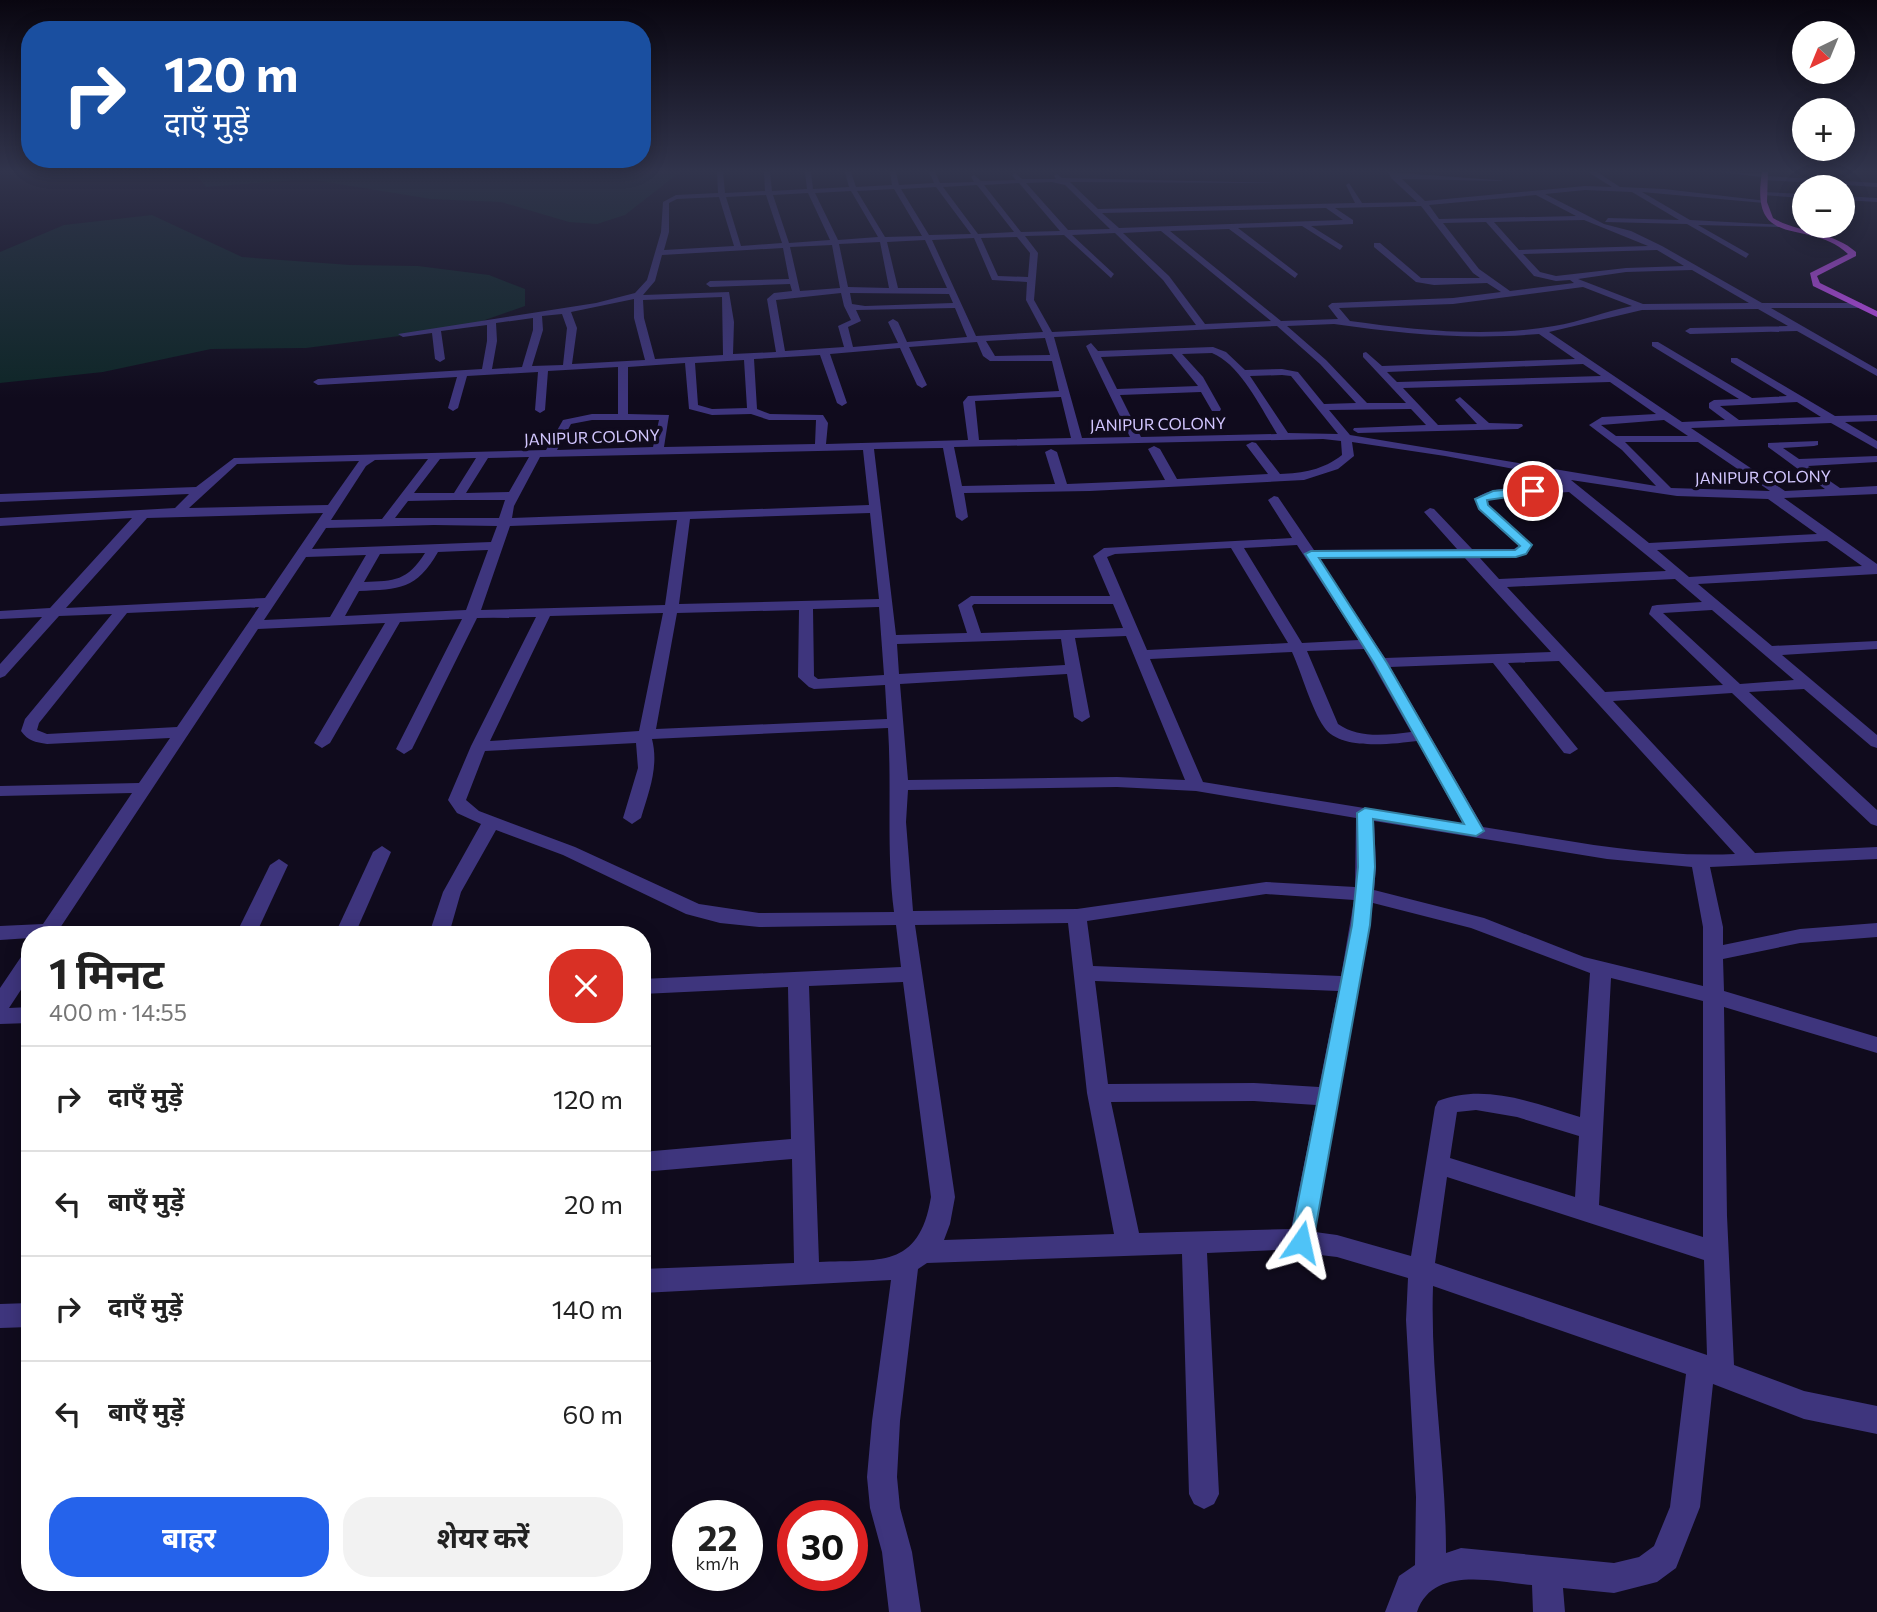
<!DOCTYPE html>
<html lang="hi">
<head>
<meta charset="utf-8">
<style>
  :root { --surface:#fff; --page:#f2f2f2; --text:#222; --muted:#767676; --line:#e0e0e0; --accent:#2563eb }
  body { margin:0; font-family:Commissioner,"Noto Sans Devanagari",sans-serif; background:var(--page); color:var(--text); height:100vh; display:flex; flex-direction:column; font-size:26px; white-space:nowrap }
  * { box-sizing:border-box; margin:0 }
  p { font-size:23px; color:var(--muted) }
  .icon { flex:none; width:38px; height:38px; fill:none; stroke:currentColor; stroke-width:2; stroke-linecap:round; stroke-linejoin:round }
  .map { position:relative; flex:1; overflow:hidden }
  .panel { position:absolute; left:21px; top:926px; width:630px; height:665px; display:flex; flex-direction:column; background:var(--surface); border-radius:28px; box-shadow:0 4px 18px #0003 }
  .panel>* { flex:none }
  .top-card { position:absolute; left:21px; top:21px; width:630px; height:147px; border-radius:28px; box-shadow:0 4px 18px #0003; background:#1a4fa0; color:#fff; overflow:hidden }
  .needle { width:46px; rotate:223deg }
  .tools { position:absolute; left:1792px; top:21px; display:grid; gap:14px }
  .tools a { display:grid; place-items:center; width:63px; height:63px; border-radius:50%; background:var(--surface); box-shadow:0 4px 18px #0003; font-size:35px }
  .speed { position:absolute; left:672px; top:1500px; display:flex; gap:14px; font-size:35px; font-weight:700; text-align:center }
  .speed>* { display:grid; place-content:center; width:91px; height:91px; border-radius:50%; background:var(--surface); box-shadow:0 4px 18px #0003; line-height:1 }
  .speed small { font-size:18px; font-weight:400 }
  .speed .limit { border:10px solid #d22; background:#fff; color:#111 }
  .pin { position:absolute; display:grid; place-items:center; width:60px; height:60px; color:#fff; margin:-30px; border:4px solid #fff; border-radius:50%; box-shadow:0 2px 7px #0007 }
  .me { position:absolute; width:77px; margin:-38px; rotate:11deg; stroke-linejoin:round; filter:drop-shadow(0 0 5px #0008) }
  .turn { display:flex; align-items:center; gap:24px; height:147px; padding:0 28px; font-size:32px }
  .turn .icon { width:91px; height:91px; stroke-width:2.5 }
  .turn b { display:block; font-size:49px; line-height:60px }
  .round { display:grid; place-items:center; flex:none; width:74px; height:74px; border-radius:28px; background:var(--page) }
  .summary { display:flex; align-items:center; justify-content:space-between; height:119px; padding:0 28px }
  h1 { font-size:42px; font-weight:700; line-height:52px }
  .primary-button { display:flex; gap:14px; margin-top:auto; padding:14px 28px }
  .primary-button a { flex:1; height:80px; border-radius:28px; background:var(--accent); color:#fff; font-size:28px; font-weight:700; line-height:80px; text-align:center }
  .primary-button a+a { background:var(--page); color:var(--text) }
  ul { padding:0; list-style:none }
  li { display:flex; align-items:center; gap:21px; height:105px; padding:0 28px; border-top:2px solid var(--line) }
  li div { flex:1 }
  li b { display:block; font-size:26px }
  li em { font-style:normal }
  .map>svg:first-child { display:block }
</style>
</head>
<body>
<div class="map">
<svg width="1877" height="1612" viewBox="0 0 1877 1612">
  <rect width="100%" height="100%" fill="#100b1d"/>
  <!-- green -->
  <g fill="#0e2627">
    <polygon points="203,172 680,172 625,215 597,224 569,222 501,202 431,199 308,179 206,187 198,177"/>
    <polygon points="152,215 242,257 350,265 418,266 489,275 525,289 525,306 462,328 306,348 211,349 103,372 0,383 0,252 64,225"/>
  </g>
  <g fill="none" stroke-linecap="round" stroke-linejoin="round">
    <!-- minor -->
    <g fill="#3e357d" fill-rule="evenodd">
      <path d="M 717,172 L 723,172 L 725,193 L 765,191 L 764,172 L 770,172 L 772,191 L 807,189 L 805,172 L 811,172 L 813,189 L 849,187 L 845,172 L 851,172 L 856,187 L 892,185 L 890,172 L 896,172 L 899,185 L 934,183 L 929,172 L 935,172 L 940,183 L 974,182 L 971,177 L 974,175 L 981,181 L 1016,180 L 1012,175 L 1015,173 L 1022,179 L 1056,179 L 1054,176 L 1057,174 L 1062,178 L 1283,183 L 1070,182 L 1098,209 L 1355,203 L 1346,185 L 1349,183 L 1362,203 L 1417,202 L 1391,178 L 1388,172 L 1509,181 L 1402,179 L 1425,201 L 1585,186 L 1612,187 L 1588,172 L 1597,172 L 1620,187 L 1664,189 L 1767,201 L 1764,203 L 1642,192 L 1690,220 L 1787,225 L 1783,227 L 1698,225 L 1749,254 L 1746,258 L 1687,224 L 1605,222 L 1608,218 L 1679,220 L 1632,192 L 1585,190 L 1545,194 L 1604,224 L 1631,231 L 1662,246 L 1762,303 L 1862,303 L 1862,307 L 1859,308 L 1771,308 L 1877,369 L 1877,376 L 1797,331 L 1690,334 L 1685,331 L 1690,328 L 1788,326 L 1758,309 L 1642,310 L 1549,332 L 1682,422 L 1725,420 L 1709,408 L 1709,403 L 1714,400 L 1739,399 L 1652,346 L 1652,342 L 1658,342 L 1752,398 L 1787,396 L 1731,362 L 1731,358 L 1737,358 L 1835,416 L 1877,415 L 1877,421 L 1845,422 L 1877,441 L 1877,449 L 1831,423 L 1691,428 L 1785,491 L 1825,489 L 1768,447 L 1768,443 L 1818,441 L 1818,445 L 1814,446 L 1783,448 L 1799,459 L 1877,456 L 1877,462 L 1808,466 L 1840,488 L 1877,486 L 1877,494 L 1784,498 L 1877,564 L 1877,574 L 1698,584 L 1772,646 L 1877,641 L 1877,649 L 1782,655 L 1877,735 L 1877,748 L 1871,746 L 1804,689 L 1749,692 L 1877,810 L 1877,826 L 1871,824 L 1732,693 L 1613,701 L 1755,853 L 1877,847 L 1877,859 L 1710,867 L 1723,927 L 1723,945 L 1800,929 L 1877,923 L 1877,937 L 1800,943 L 1723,959 L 1724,991 L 1877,1037 L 1877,1053 L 1724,1007 L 1727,1216 L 1734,1365 L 1804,1391 L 1877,1406 L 1877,1434 L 1804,1419 L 1713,1384 L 1700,1507 L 1676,1568 L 1657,1582 L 1614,1593 L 1563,1588 L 1565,1612 L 1533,1612 L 1532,1585 C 1493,1582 1433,1565 1417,1612 L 1385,1612 L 1399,1576 L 1415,1565 L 1416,1497 L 1406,1320 L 1408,1278 L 1337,1257 L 1278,1250 L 1207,1253 L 1219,1494 L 1214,1504 L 1204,1509 L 1194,1504 L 1189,1494 L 1182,1254 L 927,1263 L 918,1269 L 900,1421 L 897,1477 L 900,1508 L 912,1552 L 921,1612 L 889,1612 L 882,1552 L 870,1508 L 867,1477 L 872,1421 L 891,1280 L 642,1293 L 642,1269 L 794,1263 L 792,1159 L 642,1172 L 642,1152 L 791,1139 L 788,987 L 642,994 L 642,979 L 901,967 L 896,925 L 759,927 L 720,923 L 686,914 L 563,855 L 496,830 L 461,892 L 449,934 L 429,934 L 443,892 L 481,824 L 457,813 L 448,800 L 471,746 L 536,617 L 477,618 L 412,749 L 404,754 L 396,749 L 462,619 L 400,622 L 330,743 L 322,748 L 314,743 L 385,623 L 258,629 L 56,934 L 30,934 L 30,938 L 0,940 L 0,926 L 43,924 L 132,793 L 0,796 L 0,786 L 139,783 L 170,738 L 47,744 C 35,742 28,741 21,731 L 25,719 L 112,614 L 59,616 L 5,676 L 0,678 L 0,664 L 42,617 L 0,619 L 0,611 L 50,608 L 132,518 L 0,526 L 0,518 L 175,508 L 189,494 L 0,502 L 0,494 L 196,487 L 234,458 L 546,450 L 563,420 L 592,414 L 618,414 L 618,367 L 548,371 L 545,410 L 540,413 L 535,410 L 538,372 L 467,376 L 458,408 L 453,411 L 448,408 L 457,377 L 318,385 L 313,382 L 318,379 L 482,369 L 487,341 L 487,325 L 441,331 L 445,359 L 440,362 L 435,359 L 432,333 L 403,337 L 398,334 L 596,303 L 635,293 L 647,280 L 661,232 L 663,202 L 676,195 L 718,193 ZM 1052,182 L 1065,185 L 1110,229 L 1068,230 L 1026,183 ZM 1019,183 L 1060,231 L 1021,232 L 984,185 ZM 977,185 L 1014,232 L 978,234 L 943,187 ZM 936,187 L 971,234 L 929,235 L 901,189 ZM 894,189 L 922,236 L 885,237 L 857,191 ZM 851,191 L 878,237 L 838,240 L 815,193 ZM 808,193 L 830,240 L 789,243 L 773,195 ZM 766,195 L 782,243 L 741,246 L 726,197 ZM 1536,195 L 1576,216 L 1439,219 L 1429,205 ZM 719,197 L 734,246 L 664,250 L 669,232 L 669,203 L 677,199 ZM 1421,206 L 1473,273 L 1480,278 L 1421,278 L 1380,243 L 1374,243 L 1374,247 L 1416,282 L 1434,285 L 1487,283 L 1501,292 L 1453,298 L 1332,303 L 1328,306 L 1338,319 L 1281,321 L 1170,231 L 1229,229 L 1295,278 L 1298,274 L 1238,228 L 1302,226 L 1340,250 L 1343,246 L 1311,226 L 1353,224 L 1353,220 L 1335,208 ZM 1326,208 L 1343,220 L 1119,228 L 1102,213 ZM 1584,220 L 1648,246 L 1519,250 L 1494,222 ZM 1486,222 L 1534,276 L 1556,281 L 1570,280 L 1574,283 L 1510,291 L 1479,269 L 1443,223 ZM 1161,231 L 1271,321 L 1205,324 L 1169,276 L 1123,233 ZM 1115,233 L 1163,280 L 1196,325 L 1052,332 L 1034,300 L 1038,253 L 1025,236 L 1064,235 L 1111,278 L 1114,274 L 1072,235 ZM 1017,237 L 1030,253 L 1028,277 L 998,276 L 981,238 ZM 974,238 L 992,280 L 1027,282 L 1026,300 L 1043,332 L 976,336 L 932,240 ZM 925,240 L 947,288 L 898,288 L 887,242 ZM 880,242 L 889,288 L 848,287 L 839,244 ZM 832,245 L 840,288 L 800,291 L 790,247 ZM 783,248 L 789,279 L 710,281 L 706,284 L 710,287 L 790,284 L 792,291 L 774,293 L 767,299 L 776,352 L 733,354 L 734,322 L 729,292 L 643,295 L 655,281 L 662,255 ZM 1657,250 L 1684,266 L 1626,268 L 1556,276 L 1540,272 L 1523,254 ZM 1692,270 L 1749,303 L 1643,304 L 1578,279 L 1626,272 ZM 1583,287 L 1632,306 C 1605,311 1580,322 1554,326 C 1486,338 1416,330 1350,321 L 1339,308 L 1453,304 ZM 841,293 L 844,306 L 851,320 L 838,326 L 844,347 L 785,351 L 776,300 ZM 850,293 L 949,294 L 953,303 L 865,306 L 852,304 ZM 722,297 L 723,355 L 655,359 L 644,318 L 643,300 ZM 634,299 L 634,318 L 645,360 L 572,364 L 577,328 L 571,312 ZM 955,308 L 967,337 L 907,342 L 898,322 L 893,319 L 888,322 L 898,343 L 853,347 L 848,327 L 861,321 L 856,310 ZM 562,314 L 567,328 L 563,365 L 532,366 L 543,330 L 542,316 ZM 533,318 L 533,330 L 522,367 L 492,369 L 497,341 L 496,323 ZM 1334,324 C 1403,334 1469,340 1539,334 L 1575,359 L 1382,366 L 1366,352 L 1363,353 L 1363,357 L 1406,403 L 1367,403 L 1326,360 L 1287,326 ZM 1277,326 L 1320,364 L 1356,403 L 1324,404 L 1298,372 L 1282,369 L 1245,370 L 1226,352 L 1213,347 L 1098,351 L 1091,343 L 1086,346 L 1130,437 L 1082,438 L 1054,337 ZM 1045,338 L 1050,355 L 995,356 L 986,341 ZM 977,342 L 983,356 L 990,361 L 1052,361 L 1059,391 L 968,396 L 963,402 L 968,440 L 826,444 L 828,423 L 823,415 L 770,414 L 757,409 L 754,359 L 820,355 L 837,403 L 842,406 L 847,403 L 830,354 L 900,348 L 917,385 L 922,388 L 927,385 L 909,347 ZM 1212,353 C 1240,364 1261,408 1277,434 L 1141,437 L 1120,395 L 1201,392 L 1212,411 L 1220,411 L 1221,409 L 1203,377 L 1182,354 ZM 1172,354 L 1198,386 L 1117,389 L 1101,357 ZM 744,360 L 747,408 L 712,409 L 698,405 L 695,363 ZM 685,363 L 689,409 L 712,415 L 751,414 L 769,420 L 816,420 L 815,444 L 664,447 L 669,415 L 628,414 L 628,367 ZM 1583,364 L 1601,376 L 1397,382 L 1387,372 ZM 1282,375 L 1291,376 L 1338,434 L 1288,433 L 1250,376 ZM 1610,382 L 1656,414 L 1602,417 L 1589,425 L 1622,450 L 1656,486 L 1350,435 L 1329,410 L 1411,409 L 1426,425 L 1354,428 L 1353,430 L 1358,433 L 1518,429 L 1523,426 L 1522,424 L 1489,423 L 1460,397 L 1455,400 L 1477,424 L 1438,425 L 1403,388 ZM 1061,397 L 1071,438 L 979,440 L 975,401 ZM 1797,402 L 1821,417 L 1739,420 L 1720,406 ZM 592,420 L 659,420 L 653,447 L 557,450 L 571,424 ZM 1664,420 L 1688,436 L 1616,436 L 1601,425 ZM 1323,439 L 1341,441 L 1342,455 C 1323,470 1303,473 1280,474 L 1256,443 L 1252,442 L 1246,445 L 1268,474 L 1177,479 L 1160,449 L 1154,446 L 1148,449 L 1165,480 L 1067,484 L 1057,452 L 1051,449 L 1045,452 L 1055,484 L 962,486 L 954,447 ZM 1352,442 L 1445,456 L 1556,477 L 1563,485 C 1540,487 1492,484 1475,499 L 1479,510 L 1519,546 L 1514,549 L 1472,549 L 1434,509 L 1430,508 L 1424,512 L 1457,549 L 1314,550 L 1278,497 L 1274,496 L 1268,500 L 1292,538 L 1104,548 L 1093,556 L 1110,596 L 971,596 L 958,605 L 967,633 L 896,635 L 874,449 L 943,448 L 956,517 L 962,521 L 968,517 L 964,493 L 1090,491 L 1304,480 L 1338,469 L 1354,456 ZM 1625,442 L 1698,442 L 1770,491 L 1671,488 ZM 863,450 L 869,505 L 512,518 L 514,506 L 540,457 ZM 529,457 L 509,492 L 466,493 L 488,458 ZM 476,458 L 454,493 L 414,493 L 440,459 ZM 428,459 L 382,519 L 331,520 L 366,466 L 375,460 ZM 359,461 L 328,505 L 189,508 L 237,464 ZM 1571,480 L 1677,496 L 1768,499 L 1817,534 L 1649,543 ZM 1569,492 L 1666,571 L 1499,579 L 1479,557 L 1515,557 L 1527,554 L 1532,545 L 1489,506 L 1488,501 L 1495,497 ZM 455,500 L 505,500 L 499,518 L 395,518 L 408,501 ZM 323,513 L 265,598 L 66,608 L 147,518 ZM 870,513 L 879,599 L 679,604 L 690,519 ZM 677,520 L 665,605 L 481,610 L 510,526 ZM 434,525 L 497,526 L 491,542 L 312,549 L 326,528 ZM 1827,541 L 1862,566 L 1689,577 L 1657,550 ZM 1297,545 L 1359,640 L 1302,643 L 1244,548 ZM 1231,548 L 1288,643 L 1147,650 L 1107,557 L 1115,554 ZM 488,550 L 466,610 L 345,616 L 359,591 C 400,589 416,590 438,552 ZM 425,553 C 407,581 395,581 364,582 L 380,554 ZM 366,555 L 330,617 L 264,620 L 306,557 ZM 1464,557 L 1551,652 L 1385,658 L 1319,558 ZM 1675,579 L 1702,602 L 1657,605 L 1652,606 L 1649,614 L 1723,685 L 1605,692 L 1507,587 ZM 974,604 L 1113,604 L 1123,628 L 981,633 L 972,606 ZM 259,607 L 177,727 L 47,734 L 37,730 L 39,723 L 127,613 ZM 879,607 L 884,675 L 818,679 L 814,676 L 813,609 ZM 799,610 L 798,677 L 809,687 L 814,689 L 885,685 L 887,719 L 656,729 L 677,613 ZM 1712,610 L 1794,680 L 1740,684 L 1663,613 ZM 663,613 L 639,731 L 490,741 L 550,616 ZM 1126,636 L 1185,780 L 1117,777 L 908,780 L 900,684 L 1067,674 L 1074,717 L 1082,722 L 1090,717 L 1075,638 ZM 1061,639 L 1065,665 L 899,674 L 897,644 ZM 1364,649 L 1411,732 C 1387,735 1359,739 1338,724 L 1307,651 ZM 1292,652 C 1302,674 1311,708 1324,727 C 1340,751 1392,744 1417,741 L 1463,824 L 1203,782 L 1150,659 ZM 1559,661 L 1735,854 C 1651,858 1566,840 1483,827 L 1390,667 L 1493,663 L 1564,753 L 1570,754 L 1578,749 L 1508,663 ZM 888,728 C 892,789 886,850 894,912 L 759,913 L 699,904 L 575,847 L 479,811 L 466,800 L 485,751 L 636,743 L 638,768 L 623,818 L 632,824 L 641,818 C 649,791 659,767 652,739 ZM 1117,787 L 1196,791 L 1356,818 L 1355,887 L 1266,882 L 1077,909 L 913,911 L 906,822 L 908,790 ZM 1374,821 L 1607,859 L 1692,867 L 1703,927 L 1703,986 L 1584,957 L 1484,918 L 1374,890 L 1376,867 ZM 1266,894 L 1354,900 L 1341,976 L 1093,966 L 1087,921 ZM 1373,903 L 1471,928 L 1590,973 L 1580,1117 C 1534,1103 1485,1083 1438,1101 L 1435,1107 L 1411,1256 L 1337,1235 L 1315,1232 ZM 1068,923 L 1087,1093 L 1114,1234 L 944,1240 L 950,1224 L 955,1197 L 915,925 ZM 1611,978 L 1703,1001 L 1703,1237 L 1599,1205 ZM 1095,981 L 1338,991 L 1319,1087 L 1254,1083 L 1108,1084 ZM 903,982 L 931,1197 C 919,1270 879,1259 819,1262 L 809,986 ZM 1254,1101 L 1316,1105 L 1291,1229 L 1139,1233 L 1111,1102 ZM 1476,1110 L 1517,1117 L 1579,1136 L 1575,1197 L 1450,1158 L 1457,1112 ZM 1447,1177 L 1704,1260 L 1707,1355 L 1435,1263 ZM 1433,1286 L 1686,1374 L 1670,1507 L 1654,1546 L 1639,1557 L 1614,1563 L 1461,1548 L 1446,1553 C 1446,1464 1430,1375 1433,1286 Z"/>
      <polygon points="1720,172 1767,174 1767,176 1877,183 1877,187 1764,180 1762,177"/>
      <polygon points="1764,192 1804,194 1804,198 1762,195"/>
      <polygon points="1843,196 1877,198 1877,202 1843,200"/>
      <polygon points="382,846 391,852 355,934 335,934 373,852"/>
      <polygon points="279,859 288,865 256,934 236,934 270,865"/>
      <polygon points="30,952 30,976 9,1008 30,1007 30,1023 0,1024 0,988 23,954"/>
      <polygon points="30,1303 30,1327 0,1328 0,1304"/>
    </g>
    <!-- primary -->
    <path fill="#cd4eff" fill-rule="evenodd" d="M 1762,172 L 1768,172 L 1767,202 L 1773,218 C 1799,233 1833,231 1856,252 L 1856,256 L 1817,276 L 1820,283 L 1877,311 L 1877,317 L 1813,286 L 1810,273 L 1848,254 C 1809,217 1749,253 1762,172 Z"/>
  </g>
  <!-- sky -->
  <linearGradient id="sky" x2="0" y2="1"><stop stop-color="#090610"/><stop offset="0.43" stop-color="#31344c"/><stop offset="1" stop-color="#31344c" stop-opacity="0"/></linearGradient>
  <rect width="1877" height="398" fill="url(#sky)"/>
  <!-- route -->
  <polygon fill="#4fc3f7" stroke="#337fa1" stroke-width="2" points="1533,487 1539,491 1537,493 1487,500 1488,505 1530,543 1532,545 1526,554 1516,557 1319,558 1387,663 1484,831 1476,836 1373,819 1375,867 1370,925 1313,1242 1309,1249 1301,1252 1293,1249 1290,1242 1352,925 1358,867 1357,813 1365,808 1464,824 1374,663 1305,554 1311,551 1515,550 1520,546 1479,509 1475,499 1493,491"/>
  <g text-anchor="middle" stroke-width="7" stroke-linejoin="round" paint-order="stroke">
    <!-- far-street labels -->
    <g font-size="16" fill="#d3c7ff" stroke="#100b1d">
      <text transform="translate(1158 424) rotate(-1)" y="6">JANIPUR COLONY</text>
      <text transform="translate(592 437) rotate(-2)" y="6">JANIPUR COLONY</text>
      <text transform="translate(1763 477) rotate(-1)" y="6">JANIPUR COLONY</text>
    </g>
  </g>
</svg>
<div class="tools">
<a><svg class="needle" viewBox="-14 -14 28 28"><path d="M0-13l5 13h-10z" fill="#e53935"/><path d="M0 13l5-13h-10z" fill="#767676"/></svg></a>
<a>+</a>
<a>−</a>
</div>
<div class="speed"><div>22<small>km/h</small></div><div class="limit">30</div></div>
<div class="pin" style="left:1533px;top:491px;background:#d93025"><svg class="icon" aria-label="arrive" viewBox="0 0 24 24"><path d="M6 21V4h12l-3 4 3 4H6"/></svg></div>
<svg class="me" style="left:1301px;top:1242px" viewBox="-20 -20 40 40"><path d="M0-17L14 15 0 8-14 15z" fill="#4fc3f7" stroke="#fff" stroke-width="4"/></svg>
<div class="top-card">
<div class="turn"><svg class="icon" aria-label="right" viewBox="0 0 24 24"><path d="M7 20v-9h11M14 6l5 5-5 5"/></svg><div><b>120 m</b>दाएँ मुड़ें</div></div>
</div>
<section class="panel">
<div class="summary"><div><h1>1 मिनट</h1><p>400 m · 14:55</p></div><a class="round" style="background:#d93025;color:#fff"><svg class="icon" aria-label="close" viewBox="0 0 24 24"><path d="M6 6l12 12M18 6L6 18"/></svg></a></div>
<ul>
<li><svg class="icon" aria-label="right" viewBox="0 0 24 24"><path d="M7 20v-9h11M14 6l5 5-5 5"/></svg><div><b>दाएँ मुड़ें</b></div><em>120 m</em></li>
<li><svg class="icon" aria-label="left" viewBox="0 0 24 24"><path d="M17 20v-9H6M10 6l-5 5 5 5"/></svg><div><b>बाएँ मुड़ें</b></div><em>20 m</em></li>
<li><svg class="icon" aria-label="right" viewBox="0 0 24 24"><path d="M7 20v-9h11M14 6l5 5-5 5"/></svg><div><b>दाएँ मुड़ें</b></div><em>140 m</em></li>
<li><svg class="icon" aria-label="left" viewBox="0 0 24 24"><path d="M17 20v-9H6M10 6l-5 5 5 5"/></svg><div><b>बाएँ मुड़ें</b></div><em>60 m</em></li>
</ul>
<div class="primary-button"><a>बाहर</a><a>शेयर करें</a></div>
</section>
</div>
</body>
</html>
